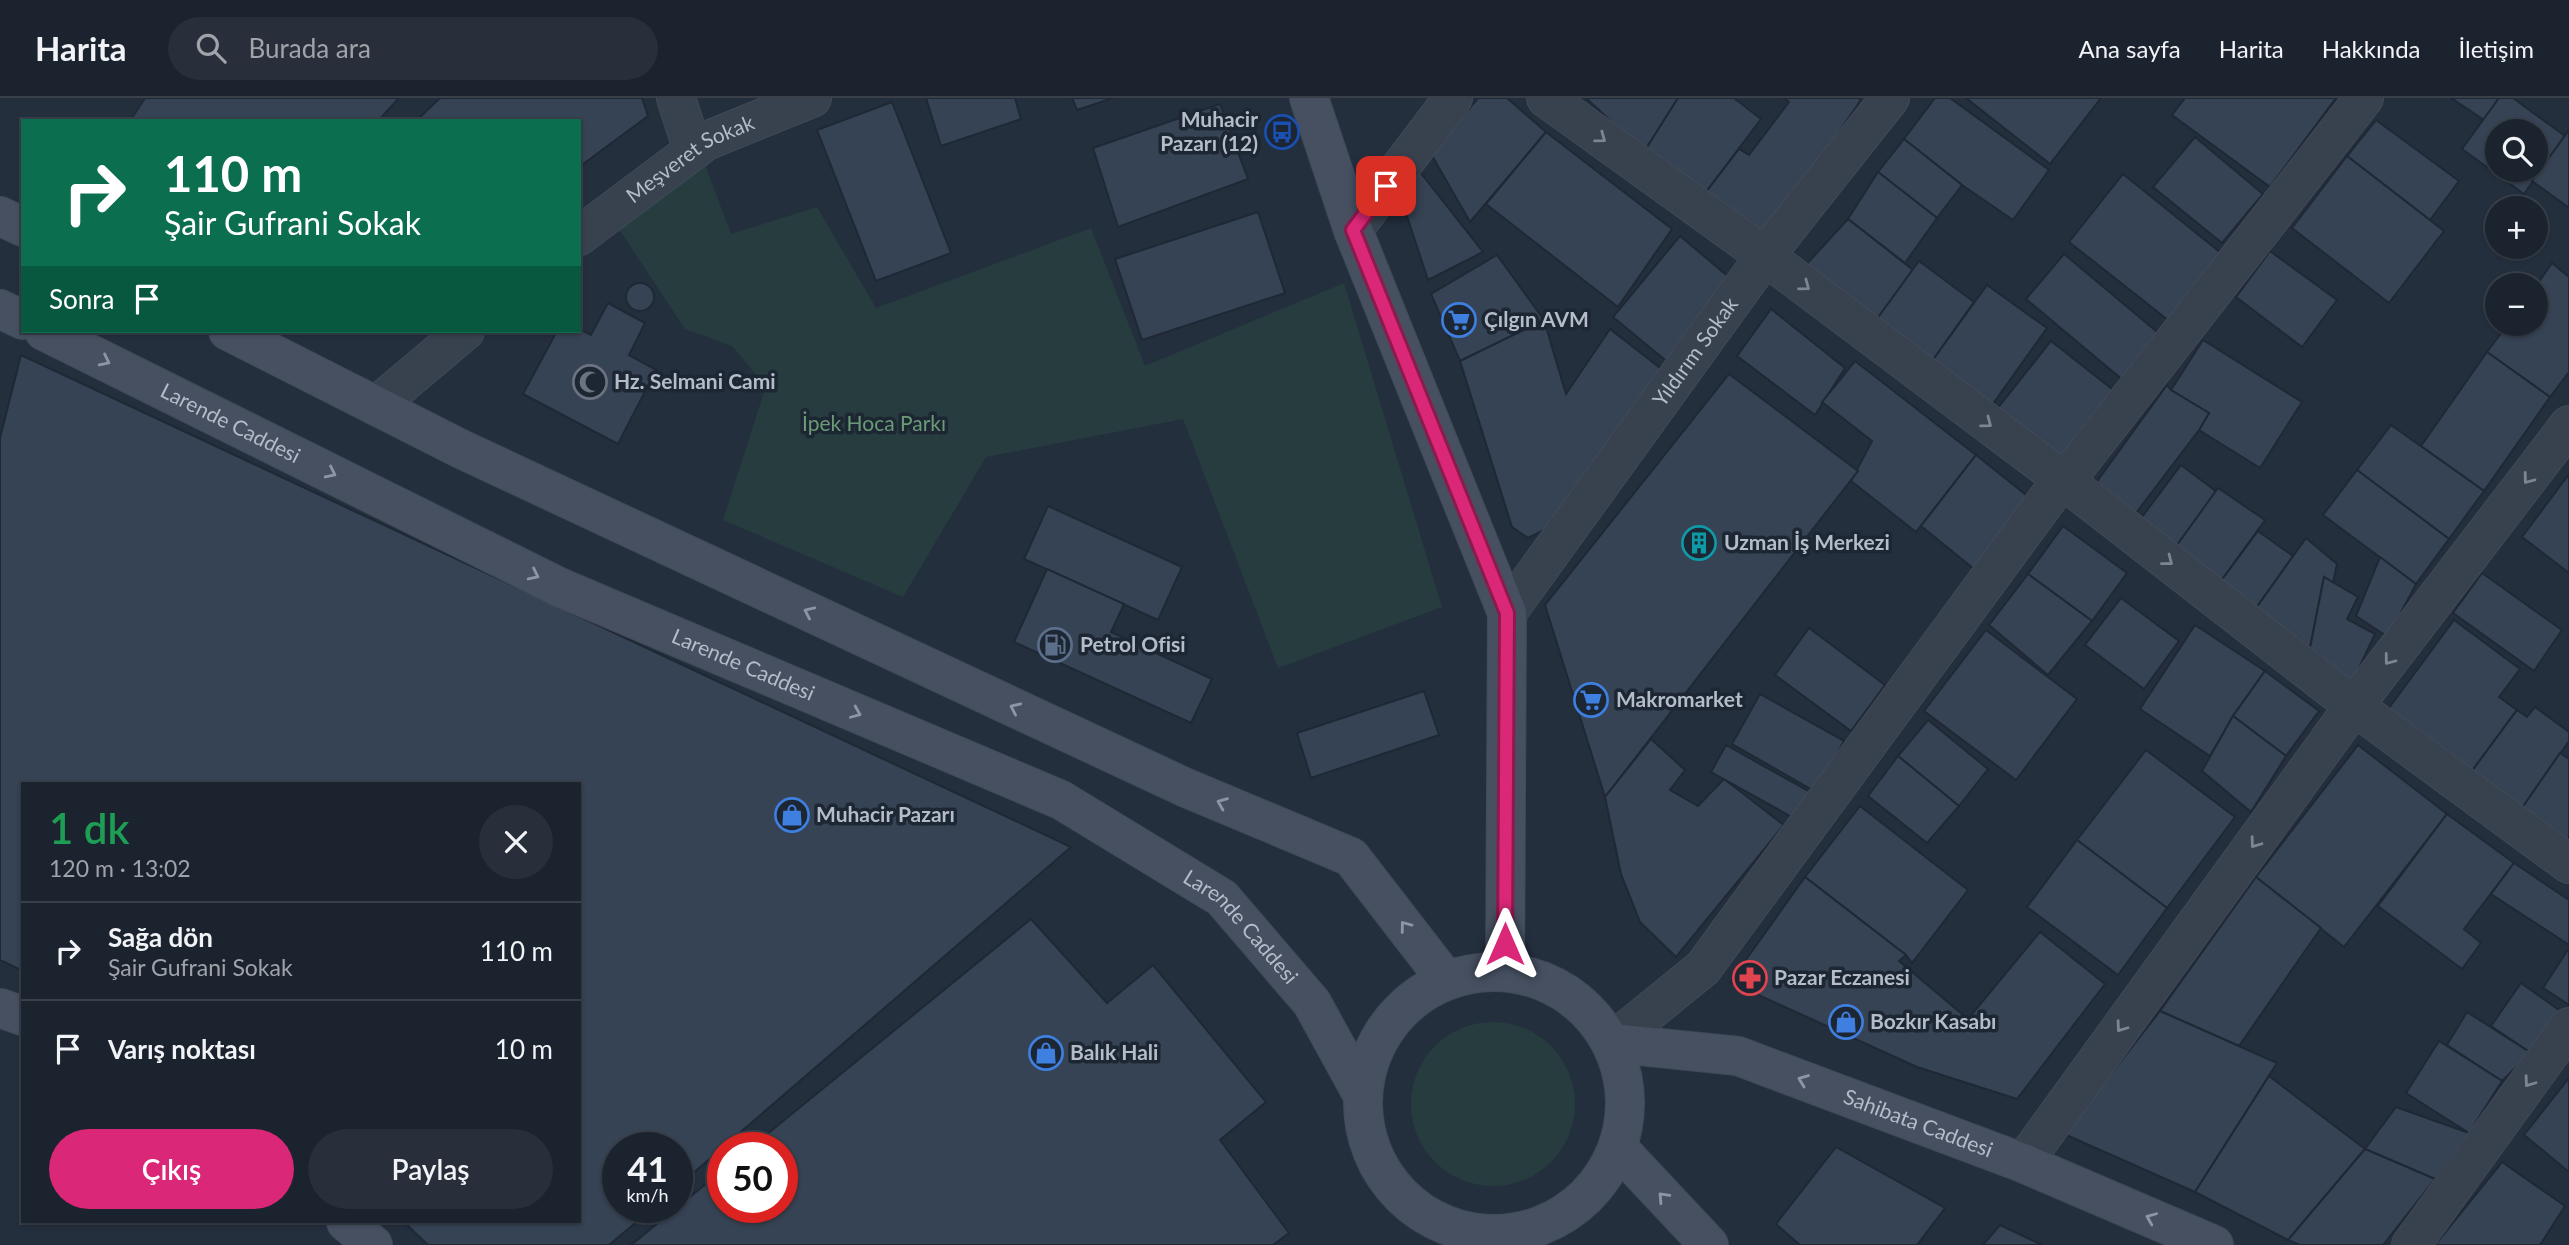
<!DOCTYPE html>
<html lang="tr">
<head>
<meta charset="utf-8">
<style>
  :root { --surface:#1b232e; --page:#282f3a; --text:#f1f3f6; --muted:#a0a4aa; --line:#39404a; --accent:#db2777 }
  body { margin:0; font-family:Lato,sans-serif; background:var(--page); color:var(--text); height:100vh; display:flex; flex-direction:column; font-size:26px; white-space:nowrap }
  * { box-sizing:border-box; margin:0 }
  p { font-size:23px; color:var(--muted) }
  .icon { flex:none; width:38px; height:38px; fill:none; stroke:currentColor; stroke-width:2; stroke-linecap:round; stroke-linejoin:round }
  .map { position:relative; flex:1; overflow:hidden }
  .sheet { position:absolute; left:21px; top:684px; width:560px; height:441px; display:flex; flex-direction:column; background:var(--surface); border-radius:0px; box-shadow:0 2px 5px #0004,0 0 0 2px var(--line) }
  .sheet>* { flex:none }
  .banner { position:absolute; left:21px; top:21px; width:560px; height:214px; border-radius:0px; box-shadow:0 2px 5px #0004,0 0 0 2px var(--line); background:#0b6e4f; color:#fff; overflow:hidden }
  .fabs { position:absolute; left:2485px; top:21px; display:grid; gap:14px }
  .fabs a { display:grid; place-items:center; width:63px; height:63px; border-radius:50%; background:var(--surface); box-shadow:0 2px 5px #0004,0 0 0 2px var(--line); font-size:35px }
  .speed { position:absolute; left:602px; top:1034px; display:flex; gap:14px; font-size:35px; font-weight:700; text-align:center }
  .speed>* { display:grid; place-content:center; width:91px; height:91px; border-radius:50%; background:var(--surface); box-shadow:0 2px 5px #0004,0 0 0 2px var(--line); line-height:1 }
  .speed small { font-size:18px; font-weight:400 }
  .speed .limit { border:10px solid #d22; background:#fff; color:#111 }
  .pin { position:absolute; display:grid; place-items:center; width:60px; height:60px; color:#fff; margin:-30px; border-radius:14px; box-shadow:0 4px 10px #0006 }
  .me { position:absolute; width:77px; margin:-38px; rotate:0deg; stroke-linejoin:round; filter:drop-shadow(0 0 5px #0008) }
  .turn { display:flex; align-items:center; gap:24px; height:147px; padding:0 28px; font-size:32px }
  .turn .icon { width:91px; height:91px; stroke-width:2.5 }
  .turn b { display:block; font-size:49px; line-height:60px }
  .then { display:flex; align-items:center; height:66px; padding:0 28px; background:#0003; gap:14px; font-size:26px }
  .round { display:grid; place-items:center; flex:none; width:74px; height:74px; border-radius:37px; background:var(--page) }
  .overview { display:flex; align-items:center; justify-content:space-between; height:119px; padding:0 28px }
  h1 { font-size:42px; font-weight:600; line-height:52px; color:#1e9e55 }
  .action { display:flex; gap:14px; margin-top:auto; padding:14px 28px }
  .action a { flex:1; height:80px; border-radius:42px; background:var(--accent); color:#fff; font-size:28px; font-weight:600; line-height:80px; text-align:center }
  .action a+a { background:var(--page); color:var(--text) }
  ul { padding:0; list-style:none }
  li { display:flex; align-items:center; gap:21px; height:98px; padding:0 28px; border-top:2px solid var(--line) }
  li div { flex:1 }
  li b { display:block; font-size:26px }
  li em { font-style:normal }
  header { display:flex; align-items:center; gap:42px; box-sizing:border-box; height:98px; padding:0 35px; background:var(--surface); border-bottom:2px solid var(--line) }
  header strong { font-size:33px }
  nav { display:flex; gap:38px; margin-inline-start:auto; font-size:24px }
  .search { width:490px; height:63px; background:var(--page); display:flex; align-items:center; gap:18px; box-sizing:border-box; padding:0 24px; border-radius:38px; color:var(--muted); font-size:26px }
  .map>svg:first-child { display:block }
</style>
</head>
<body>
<header>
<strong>Harita</strong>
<div class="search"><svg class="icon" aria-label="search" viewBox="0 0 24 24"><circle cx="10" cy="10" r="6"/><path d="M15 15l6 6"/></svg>Burada ara</div>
<nav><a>Ana sayfa</a><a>Harita</a><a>Hakkında</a><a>İletişim</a></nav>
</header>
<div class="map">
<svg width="2569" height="1147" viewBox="0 0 2569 1147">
  <rect width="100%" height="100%" fill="#242f3e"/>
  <!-- green -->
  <g fill="#263c3f">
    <polygon points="704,64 731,136 817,109 876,210 1091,130 1145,268 1344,185 1442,509 1278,570 1183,321 986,359 903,499 723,422 766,288 732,248 685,231 617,128"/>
    <circle cx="1493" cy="1006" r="82"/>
  </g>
  <!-- building -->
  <g fill="#364354" stroke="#1f2835" stroke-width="2" fill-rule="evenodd">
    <polygon points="145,0 399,0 378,23 130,23"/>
    <polygon points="440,0 642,0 648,18 579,69 579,23 416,23"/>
    <polygon points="926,0 1015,0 1021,21 941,48"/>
    <polygon points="1072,0 1113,0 1077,12"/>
    <polygon points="1478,0 1507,0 1546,34 1470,124 1431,56"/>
    <polygon points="1586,0 1678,0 1644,54"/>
    <polygon points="1678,0 1734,0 1761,21 1703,98 1644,54"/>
    <polygon points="1784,0 1858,0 1861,2 1764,142 1703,98 1739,51 1749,57 1789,4"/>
    <polygon points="1935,0 1950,0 2049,72 2013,122 1962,87 1904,41"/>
    <polygon points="1966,0 2101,0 2050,66"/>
    <polygon points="2185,0 2336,0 2270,89 2172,17"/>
    <polygon points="2451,0 2499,0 2484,22"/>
    <path d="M 2499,0 L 2513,0 L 2565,38 L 2524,96 L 2462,51 ZM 2497,33 L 2536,33 L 2536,72 L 2497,72 Z"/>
    <polygon points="892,4 951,155 876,183 817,32"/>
    <polygon points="1220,6 1248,81 1118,129 1093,50"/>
    <polygon points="2376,22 2459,83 2430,122 2347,58"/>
    <polygon points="2569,32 2569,110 2532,83"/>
    <polygon points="1546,34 1672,131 1618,209 1486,106"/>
    <polygon points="2195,39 2263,96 2222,145 2153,89"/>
    <polygon points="1904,41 1962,87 1937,120 1878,74"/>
    <polygon points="2347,58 2444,133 2389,205 2292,130"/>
    <polygon points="1420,74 1483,154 1428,182 1396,85"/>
    <polygon points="1878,74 1937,120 1905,165 1848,121"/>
    <polygon points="2123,76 2221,155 2168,222 2069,144"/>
    <polygon points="1258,114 1285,195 1142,242 1115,161"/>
    <polygon points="1848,121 1913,172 1874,225 1804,169"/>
    <polygon points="1680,138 1736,185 1670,266 1613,219"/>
    <polygon points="2270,153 2337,202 2302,249 2236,199"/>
    <polygon points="2064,156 2162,238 2124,283 2026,201"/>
    <polygon points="1497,157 1544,222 1460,263 1431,196"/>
    <polygon points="1919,163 1974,204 1930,266 1874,225"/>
    <polygon points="2552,165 2569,179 2569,274 2550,299 2487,254 2508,226 2536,226 2536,188"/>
    <circle cx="640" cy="199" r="14"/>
    <polygon points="1987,187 2047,230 1990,310 1930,266"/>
    <polygon points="608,205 645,225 629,257 656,272 618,346 523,296 557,233 579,233 579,231 591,237"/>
    <polygon points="1771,211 1845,270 1815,317 1737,258"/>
    <polygon points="1544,222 1566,296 1610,231 1664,273 1550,429 1528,440 1512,429 1460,263"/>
    <polygon points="2203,242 2302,304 2260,370 2199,332 2209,315 2171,292"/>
    <polygon points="2051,243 2117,295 2063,364 1997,311"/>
    <polygon points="2487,254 2550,299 2484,393 2421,348"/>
    <polygon points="21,257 1071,749 677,1089 677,1050 618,1050 618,1110 653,1110 609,1147 428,1147 404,1124 579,1124 579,686 23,686 23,873 0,862 0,340"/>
    <polygon points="1855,263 1976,357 1916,434 1851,383 1872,343 1822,304"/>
    <polygon points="1729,276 1858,373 1605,699 1545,507"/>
    <polygon points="2167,287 2171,292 2209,315 2199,332 2133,419 2093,389"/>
    <polygon points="2391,327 2484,393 2449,441 2357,372"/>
    <polygon points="1976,357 2035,404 1979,475 1921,428"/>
    <polygon points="2181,367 2217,394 2172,454 2136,427"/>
    <polygon points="2357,372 2449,441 2416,486 2323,417"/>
    <polygon points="2569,376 2569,475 2522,439"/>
    <polygon points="2218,390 2265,422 2218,487 2172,454"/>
    <polygon points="1048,408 1182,469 1158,522 1024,461"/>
    <polygon points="2063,428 2127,475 2092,523 2028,476"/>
    <polygon points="2258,433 2293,458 2254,513 2218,487"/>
    <polygon points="2306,440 2337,466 2333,485 2324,479 2310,550 2254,513"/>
    <polygon points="2380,459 2416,486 2388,539 2356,518"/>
    <polygon points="1047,471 1124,506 1111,534 1212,581 1191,625 1014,544"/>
    <polygon points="2482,475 2562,532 2534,573 2453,515"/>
    <polygon points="2028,476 2092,523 2048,577 1989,527"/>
    <polygon points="2324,479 2358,499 2347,521 2375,536 2350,589 2310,550"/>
    <polygon points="2121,500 2179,543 2144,591 2085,547"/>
    <polygon points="2454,522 2520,571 2499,599 2517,612 2469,677 2386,614"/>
    <polygon points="2195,527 2265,573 2233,618 2210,658 2140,611"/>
    <polygon points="1809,530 1885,587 1851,633 1775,577"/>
    <polygon points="1986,532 2077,601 2016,682 1924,613"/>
    <polygon points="2265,573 2319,613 2286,658 2233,618"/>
    <polygon points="1424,593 1439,637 1311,680 1297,635"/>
    <polygon points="1760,596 1844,643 1816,694 1732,646"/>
    <polygon points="2535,609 2569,634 2569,643 2520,713 2469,677 2517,612 2527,619"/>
    <polygon points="2233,618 2286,658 2251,714 2202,673"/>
    <polygon points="1928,622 1988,671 1959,708 1898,658"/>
    <polygon points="1651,641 1685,672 1670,692 1698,708 1724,681 1784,727 1676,859 1640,824 1621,776 1605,699"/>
    <polygon points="1726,647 1812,695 1797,722 1711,674"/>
    <polygon points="2358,647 2447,716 2344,849 2256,779"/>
    <polygon points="2146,652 2235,719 2167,810 2077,742"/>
    <polygon points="2560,655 2569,661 2569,750 2520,713"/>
    <polygon points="1898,658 1959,708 1927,745 1868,698"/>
    <polygon points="1860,708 1968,792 1912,865 1906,857 1805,779"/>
    <polygon points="2447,716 2514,765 2464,831 2481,845 2462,871 2378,808"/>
    <polygon points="2077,742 2167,810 2118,877 2027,809"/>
    <polygon points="2514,765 2569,802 2569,847 2491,796"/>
    <polygon points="1805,779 1906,857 1899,863 1968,921 2040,834 2105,886 2017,1001 1917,969 1730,884"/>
    <polygon points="2256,779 2321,830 2239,948 2160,913"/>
    <polygon points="1031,821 1107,905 1153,867 1266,1004 1220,1042 1289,1135 1273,1147 631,1147 723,1072 723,1110 782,1110 782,1050 750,1050"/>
    <polygon points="2569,850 2569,907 2543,890"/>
    <polygon points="2521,885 2559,912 2531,955 2491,928"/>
    <polygon points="2160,913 2277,965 2195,1094 2064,1036"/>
    <polygon points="2467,914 2531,955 2502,983 2447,947"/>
    <polygon points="2439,943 2502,983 2469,1035 2406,995"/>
    <polygon points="2269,978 2365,1051 2288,1142 2195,1094"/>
    <polygon points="2569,980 2569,1074 2524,1037"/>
    <polygon points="2396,1009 2469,1035 2435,1081 2365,1051"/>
    <polygon points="1836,1049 1945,1110 1917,1147 1800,1147 1776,1126"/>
    <polygon points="2365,1051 2435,1081 2383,1147 2300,1147 2288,1142"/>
    <polygon points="2502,1064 2565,1108 2540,1147 2435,1147"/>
    <polygon points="2000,1127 2042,1147 1983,1147"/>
  </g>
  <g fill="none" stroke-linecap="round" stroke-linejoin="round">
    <!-- street casing -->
    <g stroke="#414a57" stroke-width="40">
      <g id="street">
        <polyline points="676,0 693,53"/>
        <polyline points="1546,0 1765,158 2062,381 2354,608 2569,766"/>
        <polyline points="1353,132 1453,0"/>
        <path id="s1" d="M 579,138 L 706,43 L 812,0"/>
        <polyline points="376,308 465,233"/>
        <path id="s2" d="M 1507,515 L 1765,158 L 1890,0"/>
        <polyline points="1611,945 1703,870 2062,381 2073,373 2364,0"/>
        <polyline points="2023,1065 2354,608 2569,327"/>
        <polyline points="2411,1147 2569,929"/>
      </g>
    </g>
    <!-- secondary casing -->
    <g stroke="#414a57" stroke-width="40">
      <g id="secondary">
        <polyline points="1309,0 1353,132 1507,515 1505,874"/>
        <polyline points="0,118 23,129"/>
        <polyline points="0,211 23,222"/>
        <path id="s3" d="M 44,233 L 559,489 L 1061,702 L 1222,800 L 1312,905 L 1362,996"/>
        <polyline points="228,233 461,351 1184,689 1351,759 1446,882"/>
        <circle cx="1494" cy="1005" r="131"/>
        <polyline points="0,910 23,918"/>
        <path id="s4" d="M 1611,945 L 1738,958 L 2023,1065 L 2214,1147"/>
        <polyline points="1618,1050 1709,1147"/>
        <polyline points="346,1124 373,1147"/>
      </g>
    </g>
    <!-- street -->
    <use href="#street" stroke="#38414e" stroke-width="38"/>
    <!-- secondary -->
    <use href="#secondary" stroke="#465061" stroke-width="38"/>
  </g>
  <!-- one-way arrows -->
  <defs><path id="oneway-chevron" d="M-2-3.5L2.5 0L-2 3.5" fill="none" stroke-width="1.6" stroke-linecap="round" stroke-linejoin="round" transform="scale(1.75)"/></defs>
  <g stroke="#7c8592">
    <use href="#oneway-chevron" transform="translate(1601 40) rotate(36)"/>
    <use href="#oneway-chevron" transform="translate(1805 188) rotate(37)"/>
    <use href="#oneway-chevron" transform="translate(1987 325) rotate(37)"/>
    <use href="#oneway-chevron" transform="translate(2528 381) rotate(127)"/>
    <use href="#oneway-chevron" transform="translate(2168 463) rotate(38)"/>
    <use href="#oneway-chevron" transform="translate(2389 562) rotate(127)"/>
    <use href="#oneway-chevron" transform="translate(2255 745) rotate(126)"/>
    <use href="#oneway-chevron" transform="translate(2121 929) rotate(126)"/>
    <use href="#oneway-chevron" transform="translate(2529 984) rotate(126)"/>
  </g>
  <g stroke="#8e96a5">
    <use href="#oneway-chevron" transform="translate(105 263) rotate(26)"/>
    <use href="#oneway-chevron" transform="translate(331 375) rotate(26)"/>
    <use href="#oneway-chevron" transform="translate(534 477) rotate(26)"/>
    <use href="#oneway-chevron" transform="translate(809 514) rotate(-155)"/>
    <use href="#oneway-chevron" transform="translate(1015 610) rotate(-155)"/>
    <use href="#oneway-chevron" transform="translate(856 615) rotate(23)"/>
    <use href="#oneway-chevron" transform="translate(1222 705) rotate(-158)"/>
    <use href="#oneway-chevron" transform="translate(1405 828) rotate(-127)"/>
    <use href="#oneway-chevron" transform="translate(1803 982) rotate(-159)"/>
    <use href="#oneway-chevron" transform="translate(1663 1099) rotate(-133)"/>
    <use href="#oneway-chevron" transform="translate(2151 1120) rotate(-157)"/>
  </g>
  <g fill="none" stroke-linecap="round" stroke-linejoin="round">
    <!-- route casing -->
    <g stroke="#8e194d" stroke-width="18">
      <polyline id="route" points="1386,88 1353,132 1507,515 1505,846"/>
    </g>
    <!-- route -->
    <use href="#route" stroke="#db2777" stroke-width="12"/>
  </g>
  <!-- icons -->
  <defs>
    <g id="bus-ring" transform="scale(1.75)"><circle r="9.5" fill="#1d2633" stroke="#1a4fb4" stroke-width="1.5"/><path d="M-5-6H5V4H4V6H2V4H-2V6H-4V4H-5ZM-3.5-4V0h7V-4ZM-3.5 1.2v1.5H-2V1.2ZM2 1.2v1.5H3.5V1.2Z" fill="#1a4fb4"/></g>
    <g id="supermarket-ring" transform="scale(1.75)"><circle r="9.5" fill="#1d2633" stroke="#3f7fe0" stroke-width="1.5"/><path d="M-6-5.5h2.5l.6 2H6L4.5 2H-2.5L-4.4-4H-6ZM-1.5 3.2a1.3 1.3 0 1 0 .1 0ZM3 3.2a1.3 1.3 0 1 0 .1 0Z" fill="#3f7fe0"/></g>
    <g id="mosque-ring" transform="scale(1.75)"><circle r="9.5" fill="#1d2633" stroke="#6b7280" stroke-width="1.5"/><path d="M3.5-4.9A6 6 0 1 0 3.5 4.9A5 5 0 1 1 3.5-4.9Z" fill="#6b7280"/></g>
    <g id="building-ring" transform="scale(1.75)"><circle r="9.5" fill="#1d2633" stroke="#0f9aa8" stroke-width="1.5"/><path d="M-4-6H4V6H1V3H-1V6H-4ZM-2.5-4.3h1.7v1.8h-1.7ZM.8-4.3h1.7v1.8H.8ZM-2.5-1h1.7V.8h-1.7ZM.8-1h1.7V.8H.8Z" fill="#0f9aa8"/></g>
    <g id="fuel-ring" transform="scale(1.75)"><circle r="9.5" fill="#1d2633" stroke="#5c6f8a" stroke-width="1.5"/><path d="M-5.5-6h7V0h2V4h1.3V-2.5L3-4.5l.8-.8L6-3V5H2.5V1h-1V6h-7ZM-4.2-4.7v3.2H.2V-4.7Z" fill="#5c6f8a"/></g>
    <g id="shop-ring" transform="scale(1.75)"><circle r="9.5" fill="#1d2633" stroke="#3f7fe0" stroke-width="1.5"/><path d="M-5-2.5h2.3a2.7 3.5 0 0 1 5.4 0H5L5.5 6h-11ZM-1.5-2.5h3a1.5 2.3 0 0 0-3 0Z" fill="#3f7fe0"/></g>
    <g id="pharmacy-ring" transform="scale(1.75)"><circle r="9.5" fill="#1d2633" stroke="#e0444e" stroke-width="1.5"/><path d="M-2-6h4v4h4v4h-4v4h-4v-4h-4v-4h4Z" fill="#e0444e"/></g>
  </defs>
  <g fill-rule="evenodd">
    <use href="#bus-ring" x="1282" y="34"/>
    <use href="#supermarket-ring" x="1459" y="222"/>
    <use href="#mosque-ring" x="590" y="284"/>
    <use href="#building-ring" x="1699" y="445"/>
    <use href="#fuel-ring" x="1055" y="547"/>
    <use href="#supermarket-ring" x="1591" y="602"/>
    <use href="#shop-ring" x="792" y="717"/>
    <use href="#pharmacy-ring" x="1750" y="880"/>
    <use href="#shop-ring" x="1846" y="924"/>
    <use href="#shop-ring" x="1046" y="955"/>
  </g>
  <g text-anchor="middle" stroke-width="7" stroke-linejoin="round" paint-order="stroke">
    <!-- poi labels -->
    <g font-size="21" font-weight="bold" fill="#b4bcc9" stroke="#1d2633" text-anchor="start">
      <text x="1258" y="29" text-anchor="end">Muhacir<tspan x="1258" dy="24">Pazarı (12)</tspan></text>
      <text x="1484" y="229">Çılgın AVM</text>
      <text x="614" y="291">Hz. Selmani Cami</text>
      <text x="1724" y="452">Uzman İş Merkezi</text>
      <text x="1080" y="554">Petrol Ofisi</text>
      <text x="1616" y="609">Makromarket</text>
      <text x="816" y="724">Muhacir Pazarı</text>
      <text x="1774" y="887">Pazar Eczanesi</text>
      <text x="1870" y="931">Bozkır Kasabı</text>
      <text x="1070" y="962">Balık Hali</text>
    </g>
    <!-- street labels -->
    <g font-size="21" fill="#b4bcc9" stroke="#1d2633">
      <text dy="7" stroke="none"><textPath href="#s1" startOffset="136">Meşveret Sokak</textPath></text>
      <text dy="7" stroke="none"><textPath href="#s2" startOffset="322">Yıldırım Sokak</textPath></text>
      <text dy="7" stroke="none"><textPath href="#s3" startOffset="208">Larende Caddesi</textPath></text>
      <text dy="7" stroke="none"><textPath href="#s3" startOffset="775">Larende Caddesi</textPath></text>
      <text dy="7" stroke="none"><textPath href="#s3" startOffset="1342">Larende Caddesi</textPath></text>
      <text dy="7" stroke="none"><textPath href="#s4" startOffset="320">Sahibata Caddesi</textPath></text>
    </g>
    <!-- park labels -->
    <g font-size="21" fill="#6b9a76" stroke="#1d2633">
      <text x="874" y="333">İpek Hoca Parkı</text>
    </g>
  </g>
</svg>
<div class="fabs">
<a><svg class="icon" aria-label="search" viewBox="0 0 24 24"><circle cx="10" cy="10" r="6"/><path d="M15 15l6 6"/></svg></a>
<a>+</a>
<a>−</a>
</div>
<div class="speed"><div>41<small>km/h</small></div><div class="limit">50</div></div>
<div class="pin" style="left:1386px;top:88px;background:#d93025"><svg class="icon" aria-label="arrive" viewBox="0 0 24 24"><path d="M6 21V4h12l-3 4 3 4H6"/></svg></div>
<svg class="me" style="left:1505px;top:846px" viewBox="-20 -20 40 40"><path d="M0-17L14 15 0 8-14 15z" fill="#db2777" stroke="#fff" stroke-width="4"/></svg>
<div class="banner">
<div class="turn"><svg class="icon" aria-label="right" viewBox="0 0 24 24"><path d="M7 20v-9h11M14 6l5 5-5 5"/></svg><div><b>110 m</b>Şair Gufrani Sokak</div></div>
<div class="then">Sonra<svg class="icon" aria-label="arrive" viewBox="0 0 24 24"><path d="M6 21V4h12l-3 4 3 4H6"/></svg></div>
</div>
<section class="sheet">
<div class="overview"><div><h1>1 dk</h1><p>120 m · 13:02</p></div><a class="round"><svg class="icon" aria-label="close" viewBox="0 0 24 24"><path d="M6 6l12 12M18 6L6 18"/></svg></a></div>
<ul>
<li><svg class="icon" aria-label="right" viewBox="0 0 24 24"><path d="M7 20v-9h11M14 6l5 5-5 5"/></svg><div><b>Sağa dön</b><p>Şair Gufrani Sokak</p></div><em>110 m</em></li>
<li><svg class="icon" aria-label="arrive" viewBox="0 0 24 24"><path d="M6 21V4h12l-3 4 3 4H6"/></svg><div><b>Varış noktası</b></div><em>10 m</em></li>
</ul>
<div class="action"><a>Çıkış</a><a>Paylaş</a></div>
</section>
</div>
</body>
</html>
